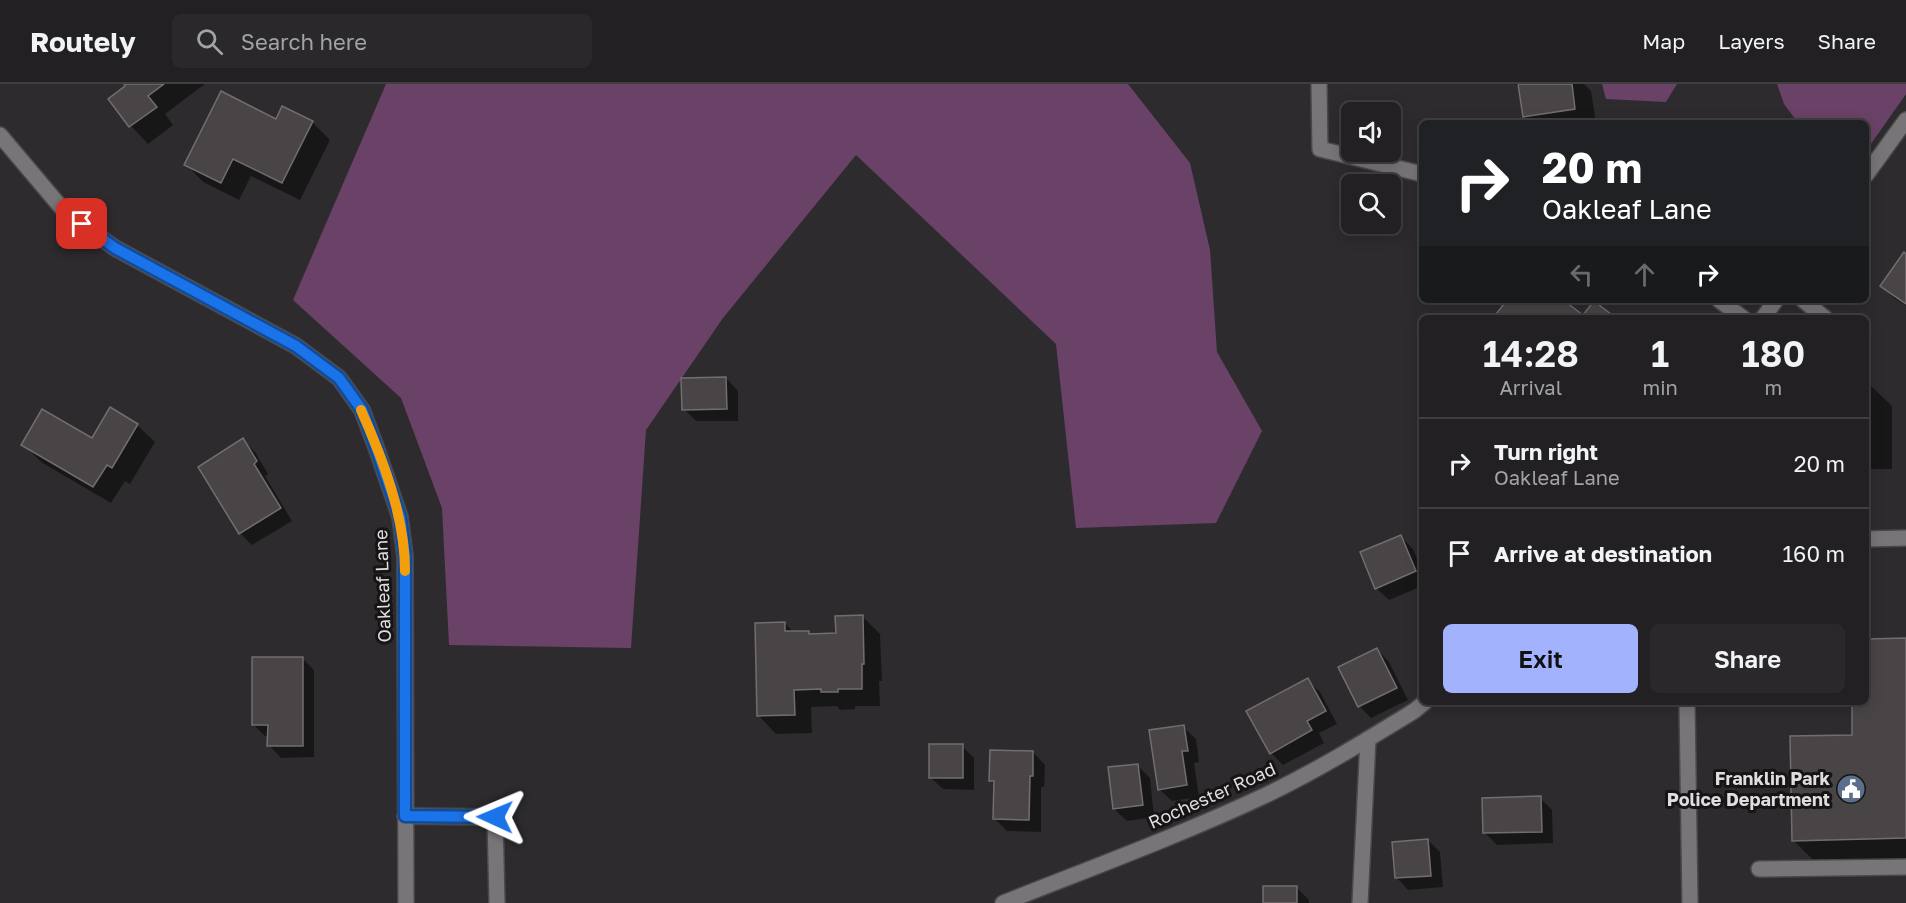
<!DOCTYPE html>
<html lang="en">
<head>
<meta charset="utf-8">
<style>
  :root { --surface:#222022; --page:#2a282a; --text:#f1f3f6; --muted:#a2a3a5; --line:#3f3e40; --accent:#a3b2fd }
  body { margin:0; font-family:"Golos Text",sans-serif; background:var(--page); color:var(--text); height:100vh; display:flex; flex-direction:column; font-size:22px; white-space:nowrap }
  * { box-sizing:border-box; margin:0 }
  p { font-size:20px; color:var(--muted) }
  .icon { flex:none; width:33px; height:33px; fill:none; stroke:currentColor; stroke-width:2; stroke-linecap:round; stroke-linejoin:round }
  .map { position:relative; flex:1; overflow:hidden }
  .side { position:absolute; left:1419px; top:231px; width:450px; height:390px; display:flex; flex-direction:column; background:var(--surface); border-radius:9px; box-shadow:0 3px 15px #0003,0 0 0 2px var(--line) }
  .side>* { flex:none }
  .guide { position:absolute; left:1419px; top:36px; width:450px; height:183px; border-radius:9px; box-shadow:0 3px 15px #0003,0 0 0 2px var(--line); background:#202124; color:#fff; overflow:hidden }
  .buttons { position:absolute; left:1341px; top:18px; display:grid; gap:12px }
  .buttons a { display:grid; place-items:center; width:60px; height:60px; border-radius:9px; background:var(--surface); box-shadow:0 3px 15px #0003,0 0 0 2px var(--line); font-size:30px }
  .pin { position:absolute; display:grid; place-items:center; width:51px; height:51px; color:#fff; margin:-26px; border-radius:12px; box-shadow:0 3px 9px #0006 }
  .me { position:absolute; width:66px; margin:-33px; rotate:271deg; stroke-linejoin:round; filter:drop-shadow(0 0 4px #0008) }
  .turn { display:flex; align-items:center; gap:21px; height:126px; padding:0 24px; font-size:27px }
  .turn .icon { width:78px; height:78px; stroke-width:2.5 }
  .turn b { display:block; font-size:42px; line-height:51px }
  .lanes { display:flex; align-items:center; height:57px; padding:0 24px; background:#0003; justify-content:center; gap:30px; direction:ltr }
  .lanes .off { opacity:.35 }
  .eta { display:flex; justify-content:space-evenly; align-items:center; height:102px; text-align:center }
  .eta b { font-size:36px; font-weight:600; line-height:42px }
  .button { display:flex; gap:12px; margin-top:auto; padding:12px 24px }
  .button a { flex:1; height:69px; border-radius:9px; background:var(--accent); color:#111; font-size:24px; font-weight:600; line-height:69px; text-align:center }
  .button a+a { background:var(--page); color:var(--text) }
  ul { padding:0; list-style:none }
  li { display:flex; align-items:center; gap:18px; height:90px; padding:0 24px; border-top:2px solid var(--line) }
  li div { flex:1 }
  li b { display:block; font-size:22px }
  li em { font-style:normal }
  header { display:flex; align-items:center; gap:36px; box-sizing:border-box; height:84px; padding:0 30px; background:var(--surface); border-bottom:2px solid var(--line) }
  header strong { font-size:28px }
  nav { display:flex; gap:33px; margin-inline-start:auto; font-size:21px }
  .search { width:420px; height:54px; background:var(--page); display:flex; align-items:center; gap:15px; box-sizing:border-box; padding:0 21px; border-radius:9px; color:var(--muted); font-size:22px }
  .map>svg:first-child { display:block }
</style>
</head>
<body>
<header>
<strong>Routely</strong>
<div class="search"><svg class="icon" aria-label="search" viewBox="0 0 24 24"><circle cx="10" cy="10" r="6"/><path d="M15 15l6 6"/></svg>Search here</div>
<nav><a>Map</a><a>Layers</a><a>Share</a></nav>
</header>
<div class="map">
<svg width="1906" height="819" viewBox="0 0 1906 819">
  <rect width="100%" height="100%" fill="#2e2b2e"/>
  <!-- forest -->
  <g fill="#6a4267">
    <polygon points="386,0 1128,0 1190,79 1210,166 1217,268 1262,347 1216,439 1076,444 1056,260 856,71 723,234 646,346 631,564 449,561 442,424 401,314 293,216"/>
    <polygon points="1602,0 1677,0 1666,18 1606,15"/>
    <polygon points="1777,0 1906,0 1906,10 1866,67 1866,39 1798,39 1784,20"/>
  </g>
  <!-- shadow -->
  <g fill="#0007">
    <polygon points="126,0 205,0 165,30 173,41 148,60 131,42"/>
    <polygon points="1515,0 1584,0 1591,7 1596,39 1531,39 1524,32 1520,5"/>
    <polygon points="276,37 312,38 330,56 300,116 251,92 239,116 203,98 186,80"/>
    <polygon points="1906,172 1906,222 1894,214 1882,202"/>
    <polygon points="726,294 738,307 738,337 696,337 684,325"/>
    <polygon points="1866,300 1869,300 1892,322 1892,385 1866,385"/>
    <polygon points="137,341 155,358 130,400 125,397 111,419 41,378 23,360 93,356"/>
    <polygon points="243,356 255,368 268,390 265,392 292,437 252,461 240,449"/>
    <polygon points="1400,452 1413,465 1422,487 1422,502 1389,516 1376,504"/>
    <polygon points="863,533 880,550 882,597 879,597 880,622 855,622 855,625 840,626 837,622 811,623 812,649 776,650 759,632 785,539 794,549 808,548 812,552 838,551"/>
    <polygon points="1866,556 1906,556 1906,776 1816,779 1793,756 1854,653 1853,618 1866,618"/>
    <polygon points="1377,565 1389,578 1408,616 1371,634 1359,622"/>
    <polygon points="302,574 314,586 314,673 281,674 269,661 269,652 265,652 253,640"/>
    <polygon points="1307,596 1320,608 1337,640 1319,649 1324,659 1283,681 1271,669"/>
    <polygon points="1183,643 1196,655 1199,678 1194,679 1199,713 1172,717 1159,705"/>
    <polygon points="962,662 974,674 974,706 943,705 930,693"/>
    <polygon points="1033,668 1045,681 1044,703 1041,703 1041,748 1007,747 995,735 996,701 991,697"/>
    <polygon points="1137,681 1150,694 1154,733 1127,737 1114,725"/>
    <polygon points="1540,714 1552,726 1553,759 1497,761 1484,748"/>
    <polygon points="1428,756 1440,768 1443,803 1408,806 1396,793"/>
    <polygon points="1297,804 1309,816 1309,819 1265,819"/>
  </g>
  <!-- building -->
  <g fill="#494547" stroke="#726e6f" stroke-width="1.5">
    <polygon points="124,0 164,0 148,12 157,23 129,43 108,15 125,2"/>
    <polygon points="1518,0 1572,0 1575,25 1523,33"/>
    <polygon points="221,7 276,35 282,22 313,37 282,99 233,75 221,99 184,81"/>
    <polygon points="1904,168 1906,170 1906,220 1880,202"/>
    <polygon points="1507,216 1563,216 1583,231 1594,217 1616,234 1493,234"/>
    <polygon points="726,293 727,325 682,326 681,294"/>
    <rect x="1866" y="298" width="4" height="65"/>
    <polygon points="110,323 138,340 112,384 107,381 93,403 21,361 42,325 92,354"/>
    <polygon points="243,354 257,377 254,380 281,424 239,450 198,383"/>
    <polygon points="1401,451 1416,487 1375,505 1360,468"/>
    <polygon points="863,531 864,580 862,580 862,605 838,605 838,608 821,608 821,605 794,606 795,631 757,632 755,539 785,538 785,547 809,547 809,550 836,549 835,532"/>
    <polygon points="1906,554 1906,754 1792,757 1790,652 1852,651 1852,618 1866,618 1866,555"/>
    <polygon points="1377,564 1397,604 1358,623 1338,583"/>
    <polygon points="252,573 303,573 303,662 267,662 268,641 252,641"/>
    <polygon points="1308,594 1326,627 1307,637 1312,646 1270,670 1246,627"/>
    <polygon points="1184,641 1188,667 1182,667 1187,701 1158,706 1149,646"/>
    <rect x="929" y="660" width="34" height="34"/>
    <polygon points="990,666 1033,667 1033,692 1030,692 1029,736 993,735 994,697 989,697"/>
    <polygon points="1138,680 1143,721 1113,725 1108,683"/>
    <polygon points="1541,712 1542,748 1483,749 1482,714"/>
    <polygon points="1428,755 1431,792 1395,794 1392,758"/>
    <rect x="1263" y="802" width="34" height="17"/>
  </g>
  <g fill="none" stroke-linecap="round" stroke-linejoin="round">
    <!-- minor casing -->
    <g stroke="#4a484a" stroke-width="18">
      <g id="minor">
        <polyline points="1319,0 1320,65 1422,90"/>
        <polyline points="0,51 65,128 115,164 296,262 339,294 362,326 376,363 400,433 405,472 406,819"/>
        <polyline points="1866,91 1906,36"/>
        <polyline points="1719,216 1743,234"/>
        <polyline points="1803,216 1825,234"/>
        <polyline points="1763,234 1776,216"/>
        <polyline points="1866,455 1906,454"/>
        <polyline points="1687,618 1690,819"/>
        <polyline points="405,732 495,733 497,819"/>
        <polyline points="1759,785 1906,783"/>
        <path d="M 1003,819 C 1091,784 1181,751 1266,711 C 1318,686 1365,657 1414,627 L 1425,618"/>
        <polyline points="1360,819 1368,655"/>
      </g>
    </g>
    <!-- minor -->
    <use href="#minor" stroke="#787578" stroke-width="15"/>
  </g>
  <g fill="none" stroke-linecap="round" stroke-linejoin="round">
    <!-- route casing -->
    <g stroke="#114b97" stroke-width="15">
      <polyline id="route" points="82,140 115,164 296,262 339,294 362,326 376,363 400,433 405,472 405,732 495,733"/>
    </g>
    <!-- route -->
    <use href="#route" stroke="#1a73e8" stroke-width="10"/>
    <!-- slow -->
    <path stroke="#f59e0b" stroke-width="10" d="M 361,326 C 383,375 405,433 405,487"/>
  </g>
  <!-- icons -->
  <defs>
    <g id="civic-disc" transform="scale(1.5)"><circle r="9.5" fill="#5c6f8a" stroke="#161415"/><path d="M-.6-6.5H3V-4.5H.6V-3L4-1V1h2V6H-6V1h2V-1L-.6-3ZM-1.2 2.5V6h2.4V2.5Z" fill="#fff"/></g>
  </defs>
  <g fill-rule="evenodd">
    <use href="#civic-disc" x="1851" y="705"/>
  </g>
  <g text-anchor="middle" stroke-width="6" stroke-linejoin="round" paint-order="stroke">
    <!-- street labels -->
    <g font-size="18" fill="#dfdddf" stroke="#161415">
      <text transform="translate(383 502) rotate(-92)" y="6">Oakleaf Lane</text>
      <text transform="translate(1212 712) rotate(-24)" y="6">Rochester Road</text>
    </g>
    <!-- poi labels -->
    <g font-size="18" font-weight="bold" fill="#dfdddf" stroke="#161415" text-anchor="end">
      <text x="1830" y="701">Franklin Park<tspan x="1830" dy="21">Police Department</tspan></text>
    </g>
  </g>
</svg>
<div class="buttons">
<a><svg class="icon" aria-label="sound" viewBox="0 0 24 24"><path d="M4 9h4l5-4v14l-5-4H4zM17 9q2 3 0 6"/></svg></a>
<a><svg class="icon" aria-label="search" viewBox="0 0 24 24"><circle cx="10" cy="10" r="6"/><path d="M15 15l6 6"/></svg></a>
</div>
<div class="pin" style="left:82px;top:140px;background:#d93025"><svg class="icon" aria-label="arrive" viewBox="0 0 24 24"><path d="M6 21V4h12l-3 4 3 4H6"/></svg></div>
<svg class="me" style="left:495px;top:733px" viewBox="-20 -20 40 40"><path d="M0-17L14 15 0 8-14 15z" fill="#1a73e8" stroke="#fff" stroke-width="4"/></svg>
<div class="guide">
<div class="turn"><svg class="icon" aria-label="right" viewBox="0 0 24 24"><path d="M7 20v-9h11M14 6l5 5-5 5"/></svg><div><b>20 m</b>Oakleaf Lane</div></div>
<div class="lanes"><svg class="icon off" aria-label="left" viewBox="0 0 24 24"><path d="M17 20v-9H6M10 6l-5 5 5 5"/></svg><svg class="icon off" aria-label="ahead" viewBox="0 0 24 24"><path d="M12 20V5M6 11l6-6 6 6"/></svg><svg class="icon" aria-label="right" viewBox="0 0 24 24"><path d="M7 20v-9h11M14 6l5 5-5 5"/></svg></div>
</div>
<section class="side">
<div class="eta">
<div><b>14:28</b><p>Arrival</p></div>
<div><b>1</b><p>min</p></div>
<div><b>180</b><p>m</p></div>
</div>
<ul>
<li><svg class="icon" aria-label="right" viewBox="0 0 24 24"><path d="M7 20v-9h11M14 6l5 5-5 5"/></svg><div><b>Turn right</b><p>Oakleaf Lane</p></div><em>20 m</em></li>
<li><svg class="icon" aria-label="arrive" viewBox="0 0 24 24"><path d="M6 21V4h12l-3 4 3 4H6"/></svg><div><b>Arrive at destination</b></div><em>160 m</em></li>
</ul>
<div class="button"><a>Exit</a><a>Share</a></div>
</section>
</div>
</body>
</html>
